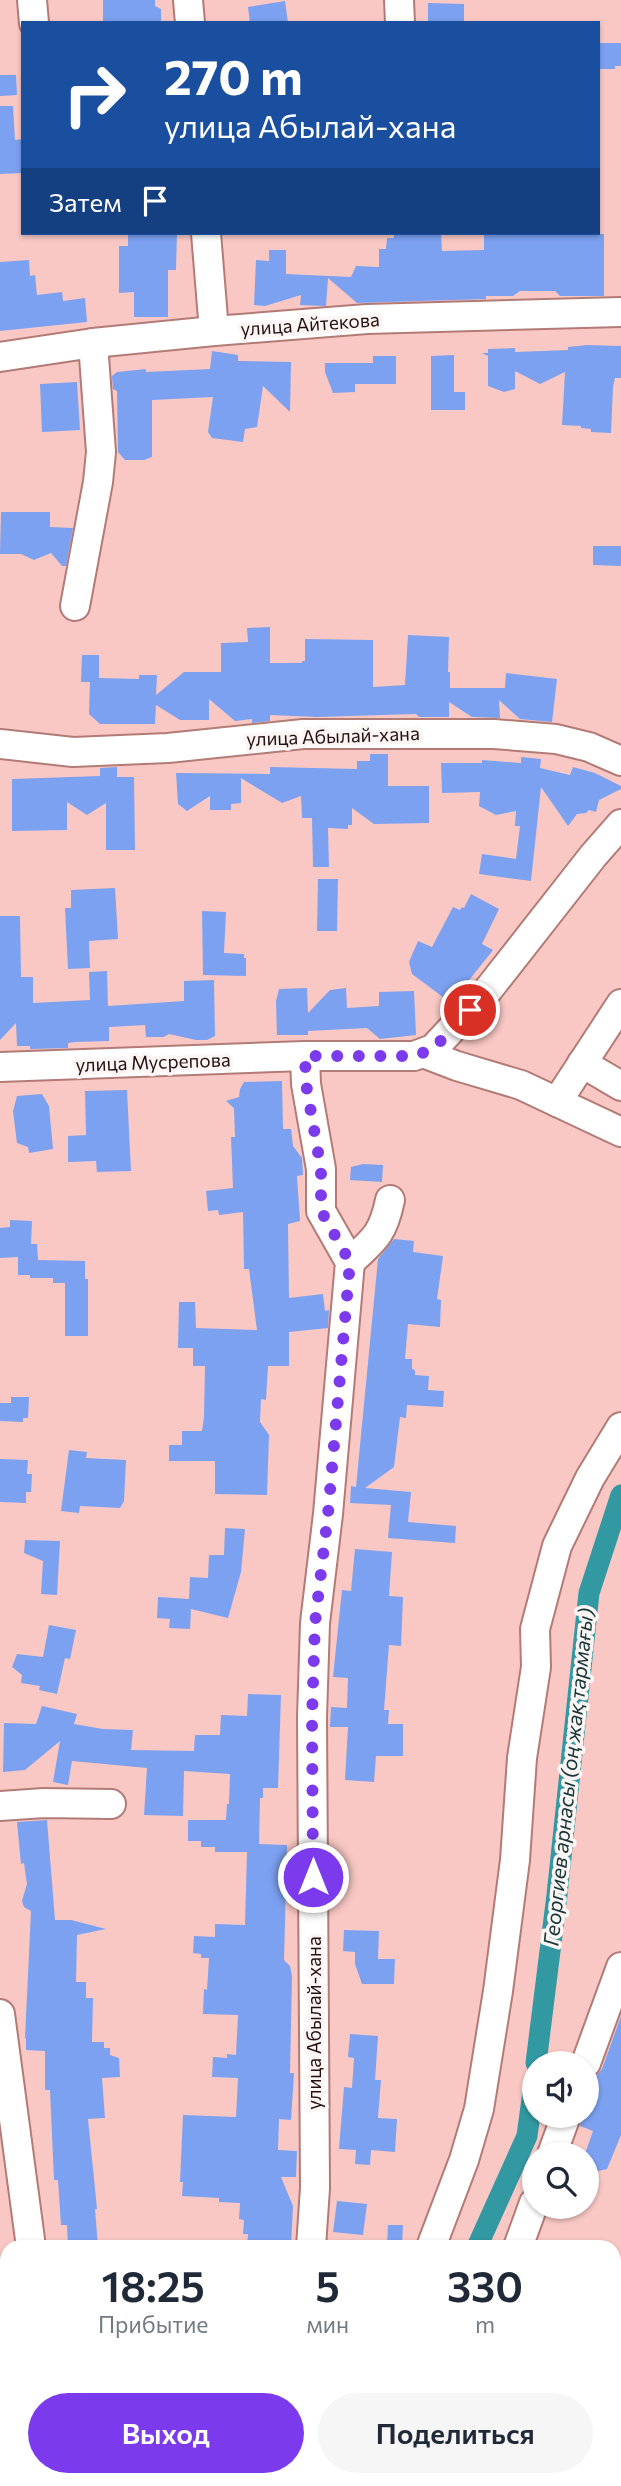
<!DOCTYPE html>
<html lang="ru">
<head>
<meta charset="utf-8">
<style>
  :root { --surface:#fff; --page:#f6f6f7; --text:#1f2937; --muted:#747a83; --accent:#7c3aed }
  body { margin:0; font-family:Commissioner,sans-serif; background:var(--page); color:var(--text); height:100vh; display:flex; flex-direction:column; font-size:26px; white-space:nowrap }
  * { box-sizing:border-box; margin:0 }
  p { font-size:23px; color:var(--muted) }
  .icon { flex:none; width:38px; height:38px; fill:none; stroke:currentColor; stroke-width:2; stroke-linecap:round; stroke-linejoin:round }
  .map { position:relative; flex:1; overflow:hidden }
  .side { position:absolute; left:0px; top:2240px; width:621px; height:247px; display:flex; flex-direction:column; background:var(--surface); border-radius:21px 21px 0 0; box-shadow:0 2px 5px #0004 }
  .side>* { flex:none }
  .guide { position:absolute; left:21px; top:21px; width:579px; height:214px; border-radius:0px; box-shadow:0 2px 5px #0004; background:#1a4fa0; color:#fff; overflow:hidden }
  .tools { position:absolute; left:522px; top:2051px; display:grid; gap:14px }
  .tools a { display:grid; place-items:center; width:77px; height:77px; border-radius:50%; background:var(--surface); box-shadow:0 2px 5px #0004; font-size:35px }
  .pin { position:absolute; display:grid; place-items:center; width:60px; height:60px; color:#fff; margin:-30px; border:4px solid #fff; border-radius:50%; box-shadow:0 2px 7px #0007 }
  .me { position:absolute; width:77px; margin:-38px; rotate:0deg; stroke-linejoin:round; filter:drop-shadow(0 0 5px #0008) }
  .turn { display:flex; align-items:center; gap:24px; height:147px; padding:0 28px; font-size:32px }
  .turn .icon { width:91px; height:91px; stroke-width:2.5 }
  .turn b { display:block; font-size:49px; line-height:60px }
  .then { display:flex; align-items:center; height:66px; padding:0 28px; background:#0003; gap:14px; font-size:26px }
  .eta { display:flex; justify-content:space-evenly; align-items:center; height:119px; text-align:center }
  .eta b { font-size:42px; font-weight:600; line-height:49px }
  .cta { display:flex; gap:14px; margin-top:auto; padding:14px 28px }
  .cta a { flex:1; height:80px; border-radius:42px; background:var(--accent); color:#fff; font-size:28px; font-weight:600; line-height:80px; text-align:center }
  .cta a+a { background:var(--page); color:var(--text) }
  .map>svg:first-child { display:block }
</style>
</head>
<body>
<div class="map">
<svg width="621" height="2486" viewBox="0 0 621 2486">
  <rect width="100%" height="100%" fill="#f9c8c4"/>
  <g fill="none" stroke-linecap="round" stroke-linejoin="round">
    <!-- canal -->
    <g stroke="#3298a2" stroke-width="21">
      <polyline points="536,2063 557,1895 589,1593 621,1495"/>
      <polyline points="477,2247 527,2136 534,2084"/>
      <polyline points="386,2486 388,2480"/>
    </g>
  </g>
  <!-- building -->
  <g fill="#7ca1f0">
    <polygon points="103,0 155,0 155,6 161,9 161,23 103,23"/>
    <polygon points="285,1 288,23 250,23 248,7"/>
    <polygon points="428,3 464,4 464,23 428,23"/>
    <polygon points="598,43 621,43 621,66 615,66 615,69 598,69"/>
    <polygon points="0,75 16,75 17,95 0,96"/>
    <polygon points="0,106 13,106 15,140 23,139 23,173 0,174"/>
    <polygon points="128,233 177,233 176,270 168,270 168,317 134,317 134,292 119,293 119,246 128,246"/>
    <polygon points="394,233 441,233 442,251 484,250 484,233 604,234 604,296 560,296 555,291 520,291 513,296 486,296 486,299 357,303 328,278 326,306 300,305 301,295 265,306 254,305 256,260 269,261 269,250 286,250 286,274 351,277 356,266 379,267 379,249 386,249 387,238 394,238"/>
    <polygon points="29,260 30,276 35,275 37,295 62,292 63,301 85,298 87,322 0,331 0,262"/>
    <polygon points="587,345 621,346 621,378 615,378 613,387 611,433 591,432 591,429 581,428 581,426 562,425 565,372 540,384 515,371 515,389 504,392 488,386 488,356 482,353 488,353 488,349 515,348 515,352 568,350 568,347"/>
    <polygon points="212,351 238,355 238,361 291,362 290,412 263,386 257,427 245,429 243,442 212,438 208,432 213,397 152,400 152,457 144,460 125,460 118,452 117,391 113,389 112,376 117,372 146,369 146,372 210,369"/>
    <polygon points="454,355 454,392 465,392 465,410 431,410 431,356"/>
    <polygon points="373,356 396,356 396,384 355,384 355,392 333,393 325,372 325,363 373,363"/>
    <polygon points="77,382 80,430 42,432 40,384"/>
    <polygon points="1,512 50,512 50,527 73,528 66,566 62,566 51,553 34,560 21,554 0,554"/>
    <polygon points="593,546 621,546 621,566 593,565"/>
    <polygon points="270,627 270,663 302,663 302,661 305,661 305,639 373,640 373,687 405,685 408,635 449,637 448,672 450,672 450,688 505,688 506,673 557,679 552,722 520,719 499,700 500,718 472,717 449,702 449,717 419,717 416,714 317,717 270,715 270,721 252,723 252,719 235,721 209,699 209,720 180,720 156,705 155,724 100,724 89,714 90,682 81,682 82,655 99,655 99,678 139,679 139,675 157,675 156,695 184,672 221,672 221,643 248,642 247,628"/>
    <polygon points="370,754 388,754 388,786 429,786 429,823 374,824 352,808 352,825 348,825 348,829 328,828 329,867 313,867 312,818 302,818 301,796 282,803 241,778 241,803 231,804 231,810 210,810 210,796 187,811 178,804 176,773 270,774 270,767 357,769 357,761 370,761"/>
    <polygon points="521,757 541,759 540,768 570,775 573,767 595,773 621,786 621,789 599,800 596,812 589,810 586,813 577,814 568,826 541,787 531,881 479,874 482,854 516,859 520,826 515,826 516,811 496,815 479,806 480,792 442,793 441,763 482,763 482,760 521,763"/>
    <polygon points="117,767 117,777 134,777 135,850 106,850 106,803 87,815 67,802 67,830 12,831 12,779 100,776 100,768"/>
    <polygon points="318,879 338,879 337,931 317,931"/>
    <polygon points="115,888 118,939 89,941 90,968 68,969 65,908 71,908 71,890"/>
    <polygon points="471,894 499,909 482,944 493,950 451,1003 412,974 409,962 418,941 432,947 453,907 460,910 462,907 464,908"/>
    <polygon points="202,911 226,912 224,953 244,954 244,958 246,958 246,976 203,975"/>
    <polygon points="0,916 20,916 21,977 33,977 33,1003 90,1000 89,972 107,971 108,1006 184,1001 184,981 214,980 215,1036 207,1040 196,1040 169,1034 164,1037 146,1037 145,1025 109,1027 109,1041 75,1042 68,1043 68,1048 30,1049 30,1046 17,1046 16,1023 0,1040"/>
    <polygon points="307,988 308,1013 330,990 346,988 347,1008 379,1006 379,992 414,991 416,1035 380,1039 367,1028 308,1031 308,1035 277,1035 276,1001 279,989"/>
    <polygon points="282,1081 283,1129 291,1129 293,1146 302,1158 303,1175 297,1176 300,1221 288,1224 289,1298 323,1294 325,1311 329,1310 328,1328 289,1332 289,1366 268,1366 266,1400 261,1399 260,1422 269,1435 267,1495 215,1494 215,1461 169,1461 169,1445 182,1445 182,1431 202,1431 204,1417 205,1366 193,1366 193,1348 178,1348 179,1302 195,1302 196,1328 257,1330 249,1269 244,1269 243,1212 219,1215 218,1210 208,1211 206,1191 233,1188 231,1137 235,1137 234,1108 226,1101 239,1097 240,1089 244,1082"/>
    <polygon points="127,1090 131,1171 97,1172 96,1161 68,1162 68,1136 86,1135 85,1091"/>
    <polygon points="42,1094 49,1106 53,1149 29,1153 28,1147 17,1143 13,1111 17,1096"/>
    <polygon points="363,1164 383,1165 382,1182 350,1180 351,1167"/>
    <polygon points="10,1220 32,1221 31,1244 37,1244 38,1260 85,1261 85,1279 88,1279 88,1336 65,1336 65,1283 53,1283 53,1278 30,1278 30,1275 18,1275 18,1257 0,1258 0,1228 10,1227"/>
    <polygon points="394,1239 414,1241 413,1252 443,1256 437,1299 441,1300 440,1327 408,1324 405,1359 412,1359 412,1369 415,1370 415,1375 429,1376 428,1390 444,1391 443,1407 407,1405 406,1418 400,1417 394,1467 365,1488 411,1492 408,1522 456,1526 455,1543 388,1538 391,1505 350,1503 351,1486 356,1487 378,1259"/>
    <polygon points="11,1397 29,1397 28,1418 23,1418 23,1422 0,1421 0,1403 11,1403"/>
    <polygon points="69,1450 87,1452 86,1458 126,1460 124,1501 120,1508 80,1506 79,1513 61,1511"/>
    <polygon points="0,1459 28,1460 27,1474 32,1474 31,1492 26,1492 26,1503 0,1502"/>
    <polygon points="225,1528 245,1529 241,1572 228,1618 191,1609 190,1629 169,1628 170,1619 157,1618 158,1597 189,1599 190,1577 208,1578 209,1555 224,1555"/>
    <polygon points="25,1540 60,1541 57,1595 41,1594 43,1561 24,1553"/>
    <polygon points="355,1549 392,1552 389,1596 403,1597 401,1646 389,1645 384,1710 389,1710 388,1724 403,1724 403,1756 376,1756 374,1782 345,1780 348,1727 330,1727 331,1707 347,1708 348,1678 333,1677 342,1590 351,1591"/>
    <polygon points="49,1625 76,1630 70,1659 65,1658 57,1694 39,1690 40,1686 21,1683 22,1675 12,1667 17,1654 43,1657"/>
    <polygon points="248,1694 281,1695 278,1788 263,1788 263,1798 260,1798 259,1844 287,1845 284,1960 290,1966 292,1976 290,2073 294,2073 291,2120 279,2119 278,2150 297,2151 296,2177 281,2177 293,2206 291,2247 247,2247 248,2234 243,2234 244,2220 239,2219 240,2203 219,2202 219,2198 182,2196 183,2182 180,2182 183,2115 236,2117 238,2078 212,2077 213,2057 227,2058 227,2054 236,2055 238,2015 203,2014 204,1989 207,1990 209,1958 201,1958 201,1954 193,1953 194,1936 215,1937 215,1924 245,1925 247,1852 215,1852 215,1847 201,1847 201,1841 188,1841 188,1820 226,1820 227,1804 229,1804 230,1774 184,1771 183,1816 144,1815 147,1768 72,1761 68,1785 53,1782 60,1741 25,1770 3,1772 4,1723 36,1724 42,1706 77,1714 74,1724 103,1729 133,1730 131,1750 194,1751 195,1735 220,1735 221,1715 247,1716"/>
    <polygon points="47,1820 55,1920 71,1920 106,1929 77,1935 76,1982 86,1982 86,1998 93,1998 92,2042 104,2042 104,2048 110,2048 110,2055 119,2058 120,2077 102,2078 105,2118 88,2119 97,2209 95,2209 98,2247 68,2247 67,2225 61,2225 58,2180 54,2180 50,2090 45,2090 45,2051 26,2050 26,2039 25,2038 31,1911 24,1907 22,1901 27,1884 24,1863 21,1864 17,1822"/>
    <polygon points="344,1930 379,1931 378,1959 395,1959 394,1984 362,1984 355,1964 355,1952 343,1951"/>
    <polygon points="621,2016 621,2135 607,2169 594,2172 587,2164 585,2154 593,2131 580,2126 582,2116 586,2116 586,2091 591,2079 597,2075 602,2069"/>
    <polygon points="350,2034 378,2036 375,2080 381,2080 378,2118 397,2119 395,2152 371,2150 370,2165 355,2164 356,2150 339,2149 344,2087 352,2088 354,2058 348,2057"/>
    <polygon points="337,2201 367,2204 363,2235 333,2232"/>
    <polygon points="388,2225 403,2225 402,2247 387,2246"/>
  </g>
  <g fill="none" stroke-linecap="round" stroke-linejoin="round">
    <!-- minor casing -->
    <g stroke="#b27b76" stroke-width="32">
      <g id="minor">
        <polyline points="32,0 34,23"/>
        <polyline points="188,0 190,23"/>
        <polyline points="399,0 400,23"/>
        <polyline points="206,233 214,331"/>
        <polyline points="0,357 93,343 214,331 367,319 621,312"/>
        <polyline points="75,606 98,482 101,452 93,343"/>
        <polyline points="0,744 73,752 168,748 303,734 494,734 556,739 589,747 621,761"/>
        <polyline points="423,1053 457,1066 521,1085 621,1132"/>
        <polyline points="305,1056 306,1084 321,1169 321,1211 350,1262 328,1514 315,1623 312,1717 315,2188 311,2247"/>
        <polyline points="582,1063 621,1086"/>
        <polyline points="0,1067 305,1056 414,1056 433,1049 488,990 593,856 621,824"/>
        <polyline points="557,1102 621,1004"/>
        <path d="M 350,1262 C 375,1239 383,1234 390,1200"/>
        <polyline points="0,1806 44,1803 111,1804"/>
        <polyline points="0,2014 31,2247"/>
        <polyline points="586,2063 621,1967"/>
        <polyline points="552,2154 566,2116"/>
        <polyline points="431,2247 464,2160 479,2109 498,1991 515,1860 522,1758 536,1667 535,1629 557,1546 590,1478 621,1427"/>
        <polyline points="518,2247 534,2203"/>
        <polyline points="66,2480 66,2486"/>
        <polyline points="98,2480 171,2484 205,2480"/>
        <polyline points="544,2480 560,2486"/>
        <polyline points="331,2486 335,2480"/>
        <polyline points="424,2486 427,2480"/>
      </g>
    </g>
    <!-- minor -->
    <use href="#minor" stroke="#fff" stroke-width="28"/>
  </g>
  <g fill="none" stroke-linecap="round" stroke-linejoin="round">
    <!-- route -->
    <polyline stroke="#7c3aed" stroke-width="12" stroke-dasharray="0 21.6" points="313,1877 312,1717 315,1623 328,1514 350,1262 321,1211 321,1169 306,1084 305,1056 414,1056 433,1049 470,1010"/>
  </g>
  <g text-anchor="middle" stroke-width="7" stroke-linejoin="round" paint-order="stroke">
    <!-- street labels -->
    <g font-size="19" fill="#25100f" stroke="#fbf5f4">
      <text transform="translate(310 324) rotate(-4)" y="7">улица Айтекова</text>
      <text transform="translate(333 736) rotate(-2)" y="7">улица Абылай-хана</text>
      <text transform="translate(153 1062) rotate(-2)" y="7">улица Мусрепова</text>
      <text transform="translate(314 2023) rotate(-90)" y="7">улица Абылай-хана</text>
    </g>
    <!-- water labels -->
    <g font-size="21" font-style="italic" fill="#163538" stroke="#fbf5f4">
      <text transform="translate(569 1777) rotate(-84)" y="7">Георгиев арнасы (оң жақ тармағы)</text>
    </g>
  </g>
</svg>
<div class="tools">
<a><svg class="icon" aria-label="sound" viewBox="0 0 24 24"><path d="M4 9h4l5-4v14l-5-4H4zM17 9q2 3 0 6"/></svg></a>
<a><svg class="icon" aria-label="search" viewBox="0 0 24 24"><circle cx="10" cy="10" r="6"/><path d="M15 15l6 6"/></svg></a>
</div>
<div class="pin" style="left:470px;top:1010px;background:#d93025"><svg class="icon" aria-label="arrive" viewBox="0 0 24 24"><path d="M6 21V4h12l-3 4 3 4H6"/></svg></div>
<svg class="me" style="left:313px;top:1877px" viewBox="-20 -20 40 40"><circle r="17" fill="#7c3aed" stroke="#fff" stroke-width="3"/><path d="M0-11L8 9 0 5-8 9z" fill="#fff"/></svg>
<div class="guide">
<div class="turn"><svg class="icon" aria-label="right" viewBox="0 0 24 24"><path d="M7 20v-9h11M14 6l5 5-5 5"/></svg><div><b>270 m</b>улица Абылай-хана</div></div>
<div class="then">Затем<svg class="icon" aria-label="arrive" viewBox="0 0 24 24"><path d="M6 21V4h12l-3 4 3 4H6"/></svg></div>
</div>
<section class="side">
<div class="eta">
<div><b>18:25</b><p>Прибытие</p></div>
<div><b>5</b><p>мин</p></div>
<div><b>330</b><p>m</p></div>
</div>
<div class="cta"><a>Выход</a><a>Поделиться</a></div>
</section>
</div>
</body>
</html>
